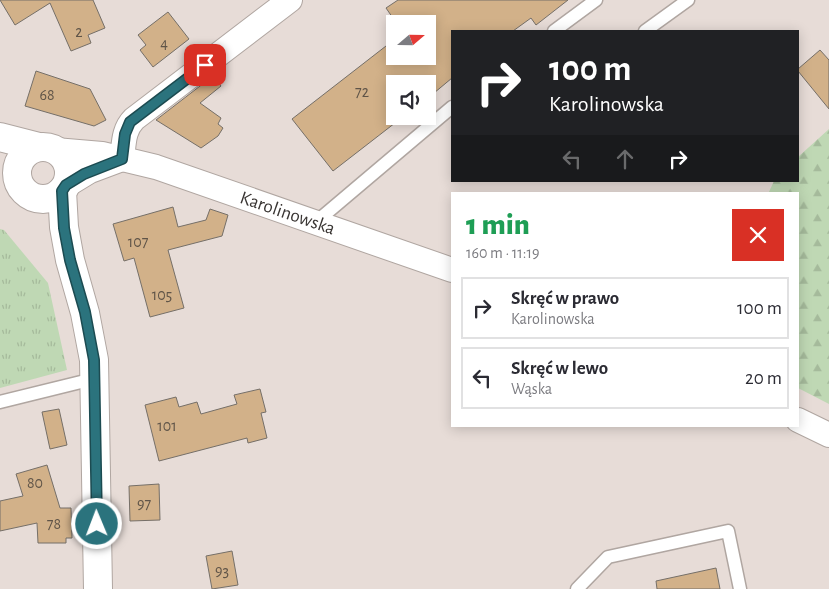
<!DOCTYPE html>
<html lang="pl">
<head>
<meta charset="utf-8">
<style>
  :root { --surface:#fff; --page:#f7f7f7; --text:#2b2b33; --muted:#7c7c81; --line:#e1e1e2 }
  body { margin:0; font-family:"Alegreya Sans",sans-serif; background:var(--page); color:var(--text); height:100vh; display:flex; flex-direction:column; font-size:19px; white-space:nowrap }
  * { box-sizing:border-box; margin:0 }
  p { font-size:16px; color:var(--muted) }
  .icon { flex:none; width:28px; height:28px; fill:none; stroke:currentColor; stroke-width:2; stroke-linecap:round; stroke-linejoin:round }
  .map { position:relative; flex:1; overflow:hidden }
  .panel { position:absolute; left:451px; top:192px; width:348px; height:235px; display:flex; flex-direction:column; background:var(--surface); border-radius:0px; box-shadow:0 2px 12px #0003 }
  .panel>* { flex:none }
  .guide { position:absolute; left:451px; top:30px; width:348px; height:152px; border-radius:0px; box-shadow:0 2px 12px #0003; background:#202124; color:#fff; overflow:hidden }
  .needle { width:32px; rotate:70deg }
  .controls { position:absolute; left:386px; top:15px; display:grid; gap:10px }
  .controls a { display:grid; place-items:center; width:50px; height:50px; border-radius:0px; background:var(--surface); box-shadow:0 2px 12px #0003; font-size:25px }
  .pin { position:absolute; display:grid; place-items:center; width:42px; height:42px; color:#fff; margin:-21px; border-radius:10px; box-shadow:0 2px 8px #0006 }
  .me { position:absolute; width:55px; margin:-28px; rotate:359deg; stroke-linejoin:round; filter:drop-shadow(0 0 4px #0008) }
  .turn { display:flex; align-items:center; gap:18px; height:105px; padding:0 15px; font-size:22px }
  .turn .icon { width:65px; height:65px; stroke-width:2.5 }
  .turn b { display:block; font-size:35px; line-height:42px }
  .lanes { display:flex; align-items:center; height:48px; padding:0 15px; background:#0003; justify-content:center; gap:25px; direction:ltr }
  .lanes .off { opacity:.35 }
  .round { display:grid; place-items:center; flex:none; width:52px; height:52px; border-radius:0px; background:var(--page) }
  .overview { display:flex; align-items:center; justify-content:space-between; height:85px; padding:0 15px }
  h1 { font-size:30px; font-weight:800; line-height:38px; color:#1e9e55 }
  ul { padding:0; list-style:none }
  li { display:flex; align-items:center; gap:15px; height:62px; margin:0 10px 8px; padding:0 5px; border:2px solid var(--line); border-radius:0px }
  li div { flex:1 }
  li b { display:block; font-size:19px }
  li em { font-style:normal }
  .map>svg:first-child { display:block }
</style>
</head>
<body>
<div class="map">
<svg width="829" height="589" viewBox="0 0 829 589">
  <defs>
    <pattern id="grass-tufts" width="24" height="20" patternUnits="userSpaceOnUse" patternTransform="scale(1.25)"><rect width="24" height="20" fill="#bfd8b4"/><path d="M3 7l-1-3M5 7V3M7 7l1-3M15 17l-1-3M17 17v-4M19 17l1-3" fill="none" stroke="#a5ba9b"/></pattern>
    <pattern id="forest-firs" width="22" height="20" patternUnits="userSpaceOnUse" patternTransform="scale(1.25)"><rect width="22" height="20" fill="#bfd8b4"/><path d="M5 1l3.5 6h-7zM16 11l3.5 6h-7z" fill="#a5ba9b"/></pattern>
  </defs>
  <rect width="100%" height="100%" fill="#e7dcd7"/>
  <!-- grass -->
  <polygon fill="url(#grass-tufts)" points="0,229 4,230 48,283 67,370 0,388"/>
  <!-- forest -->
  <polygon fill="url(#forest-firs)" points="829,129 829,404 798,388 798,194 768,194 774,181 798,181 798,157"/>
  <!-- building -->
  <g fill="#d2b189" stroke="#756f68">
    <polygon points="0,0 93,0 105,28 88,35 91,43 71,51 50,3 15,25"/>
    <polygon points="398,0 568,0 536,25 531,18 513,31 452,31 452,78 428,98 428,84 395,84 395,116 404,116 333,171 292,119 395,39 395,56 428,56 428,24 397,24 386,8"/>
    <polygon points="168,12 189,39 153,67 140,50 146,45 138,35"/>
    <polygon points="820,50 829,60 829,109 798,71 798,69"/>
    <polygon points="36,71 90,89 106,120 94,126 25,106"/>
    <polygon points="213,76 221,86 200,103 221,118 218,124 223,128 218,136 201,148 156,120"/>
    <polygon points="173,207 178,227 206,220 210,209 228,215 222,236 168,250 184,308 150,317 134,258 124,261 113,224"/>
    <polygon points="260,389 266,412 261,413 267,438 248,443 247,438 159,461 145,405 176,397 179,407 197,402 201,414 237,404 234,395"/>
    <polygon points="59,409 67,445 50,449 42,412"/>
    <polygon points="47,465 60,508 71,508 72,538 66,538 66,543 38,543 37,523 0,531 0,501 23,496 16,474"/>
    <polygon points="159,484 160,520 130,521 129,486"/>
    <polygon points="232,551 238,585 212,589 206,556"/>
    <polygon points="716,568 720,589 657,589 656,581"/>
  </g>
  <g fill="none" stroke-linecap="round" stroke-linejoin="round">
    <!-- service casing -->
    <g stroke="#b0a6a1" stroke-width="15">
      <g id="service">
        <polyline points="554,31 596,0"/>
        <polyline points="645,31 688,0"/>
        <polyline points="316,222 452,107"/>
        <polyline points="0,402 81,382 95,382"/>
        <polyline points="577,589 608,557 728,531 740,589"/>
      </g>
    </g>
    <!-- minor casing -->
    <g stroke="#b0a6a1" stroke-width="26">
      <g id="minor">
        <polyline points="55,150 102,154 156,167 452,270"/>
        <path d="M 122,159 C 124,144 123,130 134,119 L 290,0"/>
        <polyline points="67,185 90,171 122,159"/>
        <polyline points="798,420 829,435"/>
      </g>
    </g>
    <!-- tertiary casing -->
    <g stroke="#b0a6a1" stroke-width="30">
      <g id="tertiary">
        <polyline points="0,137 39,147"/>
        <circle cx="43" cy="173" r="26"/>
        <polyline points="62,191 64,227 70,260 85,313 94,360 98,589"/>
      </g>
    </g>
    <!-- service -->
    <use href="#service" stroke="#fff" stroke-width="12"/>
    <!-- minor -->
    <use href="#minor" stroke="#fff" stroke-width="24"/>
    <!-- tertiary -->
    <use href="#tertiary" stroke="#fff" stroke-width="28"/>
  </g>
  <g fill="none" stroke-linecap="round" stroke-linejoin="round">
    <!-- route casing -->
    <g stroke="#1c4b51" stroke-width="12">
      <polyline id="route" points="97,524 94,360 85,312 70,260 64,228 62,191 66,185 84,174 122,159 125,134 130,122 205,65"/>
    </g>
    <!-- route -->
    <use href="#route" stroke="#2b737d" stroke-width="9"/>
  </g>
  <g text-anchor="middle" stroke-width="4" stroke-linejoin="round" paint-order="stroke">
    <!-- number labels -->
    <g font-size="16" fill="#5f5448">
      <text x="79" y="37">2</text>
      <text x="164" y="48">4</text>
      <text x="362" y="97">72</text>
      <text x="47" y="100">68</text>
      <text x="138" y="247">107</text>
      <text x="162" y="300">105</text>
      <text x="167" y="431">101</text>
      <text x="35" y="488">80</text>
      <text x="144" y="509">97</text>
      <text x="54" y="529">78</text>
      <text x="222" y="576">93</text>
    </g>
    <!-- street labels -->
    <g font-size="19" fill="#393533" stroke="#fff">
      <text transform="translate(288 212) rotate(19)" y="7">Karolinowska</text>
    </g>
  </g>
</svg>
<div class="controls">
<a><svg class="needle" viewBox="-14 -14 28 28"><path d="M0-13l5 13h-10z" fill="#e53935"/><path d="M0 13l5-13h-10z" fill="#7c7c81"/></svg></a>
<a><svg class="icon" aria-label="sound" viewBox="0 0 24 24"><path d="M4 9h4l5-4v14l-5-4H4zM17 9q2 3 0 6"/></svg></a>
</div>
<div class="pin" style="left:205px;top:65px;background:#d93025"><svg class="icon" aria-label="arrive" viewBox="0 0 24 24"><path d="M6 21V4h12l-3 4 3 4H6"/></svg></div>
<svg class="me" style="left:97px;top:524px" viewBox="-20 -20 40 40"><circle r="17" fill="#2b737d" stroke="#fff" stroke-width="3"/><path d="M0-11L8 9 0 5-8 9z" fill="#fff"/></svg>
<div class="guide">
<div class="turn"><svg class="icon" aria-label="right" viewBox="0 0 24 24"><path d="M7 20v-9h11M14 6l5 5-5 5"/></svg><div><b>100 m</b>Karolinowska</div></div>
<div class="lanes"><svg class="icon off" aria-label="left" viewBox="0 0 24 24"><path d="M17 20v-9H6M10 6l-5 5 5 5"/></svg><svg class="icon off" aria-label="ahead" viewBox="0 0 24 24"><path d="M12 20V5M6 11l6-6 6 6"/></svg><svg class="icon" aria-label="right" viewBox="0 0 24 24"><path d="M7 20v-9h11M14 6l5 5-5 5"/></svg></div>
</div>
<section class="panel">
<div class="overview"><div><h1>1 min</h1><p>160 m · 11:19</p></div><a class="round" style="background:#d93025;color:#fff"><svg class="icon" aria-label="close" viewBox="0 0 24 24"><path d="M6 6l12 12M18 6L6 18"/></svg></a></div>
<ul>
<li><svg class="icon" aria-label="right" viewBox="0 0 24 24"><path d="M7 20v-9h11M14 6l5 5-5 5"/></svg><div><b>Skręć w prawo</b><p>Karolinowska</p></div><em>100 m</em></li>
<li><svg class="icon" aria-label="left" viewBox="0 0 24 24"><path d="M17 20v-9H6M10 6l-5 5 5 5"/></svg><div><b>Skręć w lewo</b><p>Wąska</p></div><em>20 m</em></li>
</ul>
</section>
</div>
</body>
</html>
